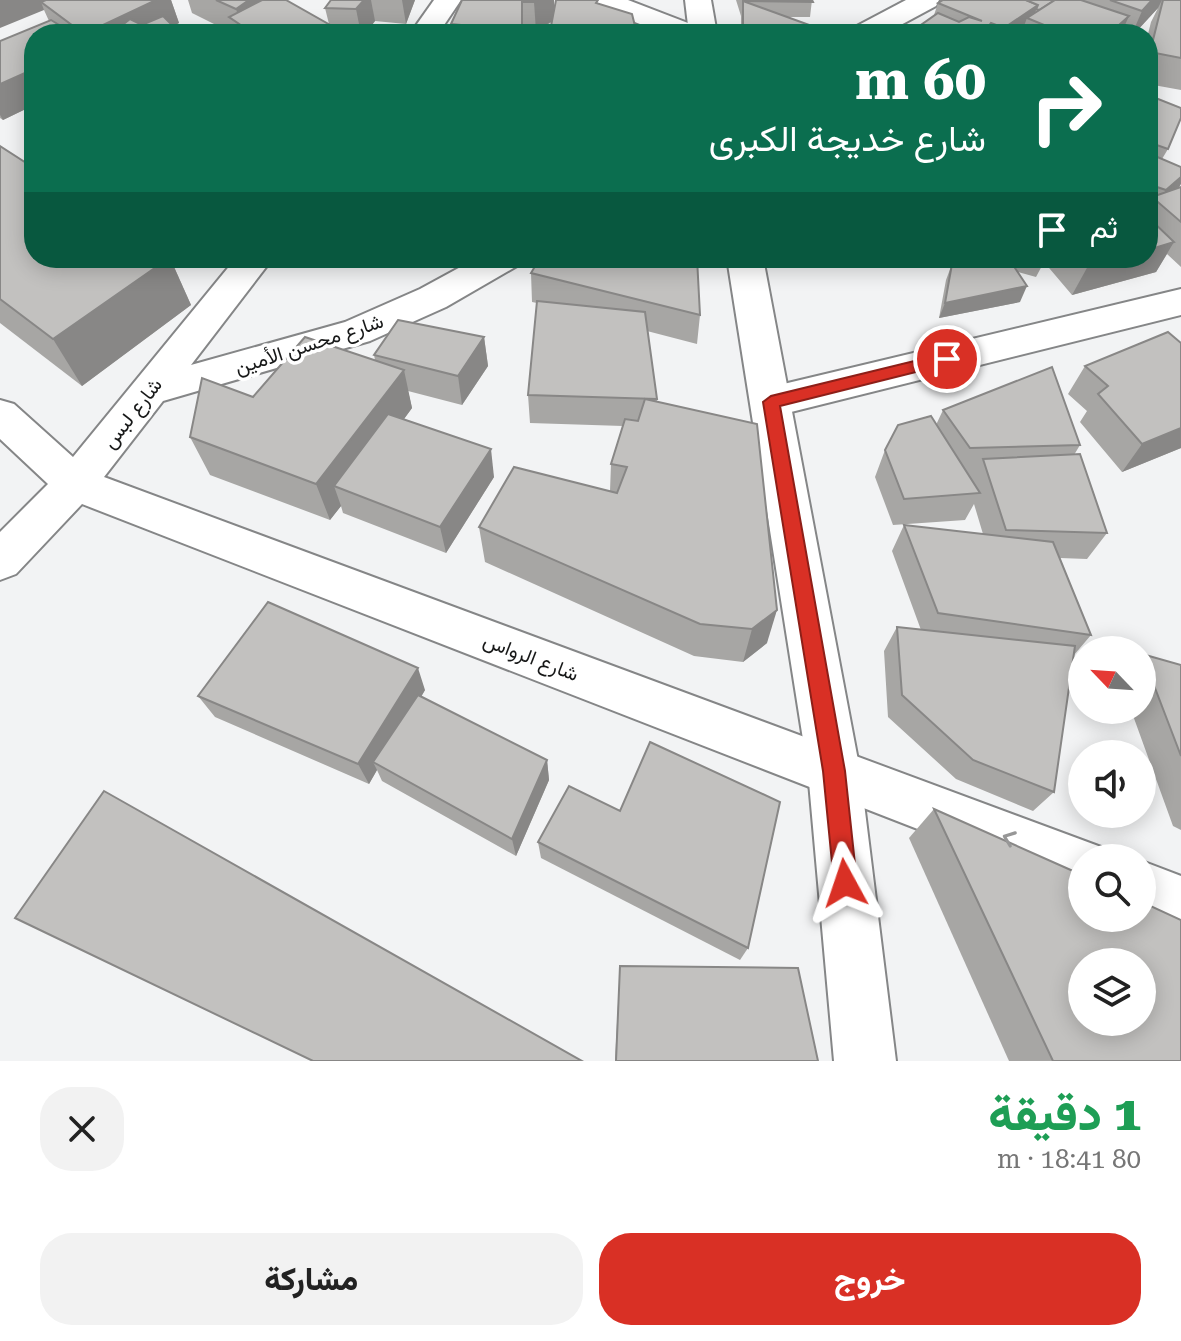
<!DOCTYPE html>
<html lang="ar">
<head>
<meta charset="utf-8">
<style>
  :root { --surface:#fff; --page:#f2f2f2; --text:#222; --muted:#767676; --accent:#d93025 }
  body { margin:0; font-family:"Roboto Serif",Vazirmatn,serif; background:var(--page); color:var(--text); direction:rtl; height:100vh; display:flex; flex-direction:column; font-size:30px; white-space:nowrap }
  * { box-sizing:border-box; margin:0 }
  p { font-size:26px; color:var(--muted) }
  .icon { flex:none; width:44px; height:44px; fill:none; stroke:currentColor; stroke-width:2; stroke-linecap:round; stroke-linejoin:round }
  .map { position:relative; height:1061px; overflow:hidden; direction:ltr }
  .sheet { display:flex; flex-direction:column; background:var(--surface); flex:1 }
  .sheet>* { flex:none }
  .guide { position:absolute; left:24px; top:24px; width:1134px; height:244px; border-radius:32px; box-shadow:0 4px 20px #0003; direction:rtl; background:#0b6e4f; color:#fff; overflow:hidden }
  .needle { width:52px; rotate:295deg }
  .tools { position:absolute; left:1068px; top:636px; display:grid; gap:16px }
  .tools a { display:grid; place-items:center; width:88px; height:88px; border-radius:50%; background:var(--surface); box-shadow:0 4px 20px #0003; font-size:40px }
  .pin { position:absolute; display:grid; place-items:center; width:68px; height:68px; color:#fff; margin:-34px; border:4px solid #fff; border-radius:50%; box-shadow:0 2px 8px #0007 }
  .me { position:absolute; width:88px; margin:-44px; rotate:355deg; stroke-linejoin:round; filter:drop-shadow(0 0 6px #0008) }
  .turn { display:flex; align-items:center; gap:28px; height:168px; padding:0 40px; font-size:36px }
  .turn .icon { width:104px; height:104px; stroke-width:2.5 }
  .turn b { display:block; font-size:56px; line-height:68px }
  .then { display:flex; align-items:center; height:76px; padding:0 40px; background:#0003; gap:16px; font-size:30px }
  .round { display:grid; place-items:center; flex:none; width:84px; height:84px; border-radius:32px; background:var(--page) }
  .headline { display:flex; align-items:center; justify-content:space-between; height:136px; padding:0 40px }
  h1 { font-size:48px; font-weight:800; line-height:60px; color:#1e9e55 }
  .button { display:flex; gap:16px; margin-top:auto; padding:16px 40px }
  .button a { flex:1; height:92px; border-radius:32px; background:var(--accent); color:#fff; font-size:32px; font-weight:800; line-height:92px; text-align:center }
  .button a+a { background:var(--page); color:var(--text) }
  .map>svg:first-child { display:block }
</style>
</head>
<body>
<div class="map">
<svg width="1181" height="1061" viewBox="0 0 1181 1061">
  <rect width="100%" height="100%" fill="#f2f3f4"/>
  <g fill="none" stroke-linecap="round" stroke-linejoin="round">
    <!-- minor casing -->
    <g stroke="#858687" stroke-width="4">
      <g id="minor">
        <polygon points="434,0 461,0 438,34 410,34"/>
        <polygon points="590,0 628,0 701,28 705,34 666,34 593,6"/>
        <polygon points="906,0 939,0 936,6 884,34 849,34 853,28"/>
        <polygon points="236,258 273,258 191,365 345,322 420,289 477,258 523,258 517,266 446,307 370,341 163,401 104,477 1101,847 1106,858 1082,858 1082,893 82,504 16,574 0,580 0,532 48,484 0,439 0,400 14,404 73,457"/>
        <polygon points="1181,289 1181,315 771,417 757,412 751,402 757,392 771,387"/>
        <polygon points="1142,861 1181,876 1181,932 1142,917"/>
      </g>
    </g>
    <!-- tertiary casing -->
    <g stroke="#858687" stroke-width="4">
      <g id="tertiary">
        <polygon points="685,0 711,0 717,34 689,34"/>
        <polygon points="727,258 763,258 860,771 896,1061 834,1061 808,771"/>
      </g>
    </g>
    <!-- minor -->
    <use href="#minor" fill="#fff" fill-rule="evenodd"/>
    <!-- tertiary -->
    <use href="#tertiary" fill="#fff" fill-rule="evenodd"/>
  </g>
  <!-- wall -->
  <g fill="#a7a6a4">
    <polygon points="0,0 171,0 179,23 173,26 181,34 34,34 34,105 3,120 0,118 0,41 49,21 44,10"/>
    <polygon points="188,0 286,0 329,24 325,8 331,0 415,0 406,24 375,21 365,34 234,34 192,13"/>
    <polygon points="462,0 554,0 554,8 601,4 635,26 635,31 637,34 551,34 552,22 536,31 523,31 523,34 453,34 451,24"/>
    <polygon points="736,0 812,0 810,17 787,17 812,26 811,34 741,34 741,16"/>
    <polygon points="943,0 1181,0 1181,90 1148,84 1148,34 1151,22 1158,8 1134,34 908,34 934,15 938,3"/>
    <polygon points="1148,95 1168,149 1162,159 1179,187 1181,187 1181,267 1167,254 1156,272 1072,295 1044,262 1036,277 1018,272 1020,302 939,318 946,280 952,264 962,259 960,258 1148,258"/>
    <polygon points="0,146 170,258 191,305 82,386 0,323"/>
    <polygon points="375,258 395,258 391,262"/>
    <polygon points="531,273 700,315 697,344 647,331 657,401 767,643 743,662 694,656 485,562 479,527 610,491 611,464 623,426 530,423 528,395 537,303 532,302"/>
    <polygon points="484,337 488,366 462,405 408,391 412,408 404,419 494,477 446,553 343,513 341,506 330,520 210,475 190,437 375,360 374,355"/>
    <polygon points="1181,343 1181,448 1122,472 1080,422 1087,411 1068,394 1085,366"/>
    <polygon points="943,410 1080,445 1074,455 1107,533 1087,559 1060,558 1091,635 1074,655 1054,792 1033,811 956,779 888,717 884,651 897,627 921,630 892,551 904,525 983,534 974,504 965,520 893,525 875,477 885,450 936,425"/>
    <polygon points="1142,654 1181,665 1181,830 1173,826 1131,710 1142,710"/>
    <polygon points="425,690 421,697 547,760 549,780 516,856 382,781 377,770 369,784 215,717 198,696"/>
    <polygon points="934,809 1181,1061 1009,1061 909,838"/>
    <polygon points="538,842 748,948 740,960 541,858"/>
    <polygon points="620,966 818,1061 615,1061"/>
  </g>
  <!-- shaded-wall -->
  <g fill="#888786">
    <polygon points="0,0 69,0 41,2 44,10 0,28"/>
    <polygon points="156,0 171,0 179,23 156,34 84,34"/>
    <polygon points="249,0 268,0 241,25 236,9"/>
    <polygon points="364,0 371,0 375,21 365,34 361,34 356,9"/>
    <polygon points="402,0 415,0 406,24"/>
    <polygon points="538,0 554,0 554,20 536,31 534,2"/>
    <polygon points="1152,0 1162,0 1158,8 1134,34 1132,34 1142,11"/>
    <polygon points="1038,5 1032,20 1027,18 1021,34 1002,34 1004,28"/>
    <polygon points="1129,16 1121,34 1109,34"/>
    <polygon points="812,26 811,34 799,34"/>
    <polygon points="34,69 34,105 3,120 0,115 0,84"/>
    <polygon points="1181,177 1181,184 1172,200 1158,202 1166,190"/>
    <polygon points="1174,242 1156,272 1072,295 1088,266 1117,258 1148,258 1148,250"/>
    <polygon points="170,258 191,305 82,386 53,339"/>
    <polygon points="1027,286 1020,302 939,318 945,303"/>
    <polygon points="484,337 488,366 462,405 458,376"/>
    <polygon points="404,370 412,408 350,493 334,486 341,506 330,520 316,484"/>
    <polygon points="1181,428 1181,448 1122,472 1142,444"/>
    <polygon points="491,449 494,477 446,553 440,527"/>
    <polygon points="777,610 767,643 743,662 752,629"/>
    <polygon points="418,668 425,690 380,766 373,762 377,770 369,784 358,764"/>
    <polygon points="547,760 549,780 516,856 512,839"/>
  </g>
  <!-- building -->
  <g fill="#c2c1bf" stroke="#888786" stroke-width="2" fill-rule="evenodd">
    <polygon points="46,0 156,0 84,34 41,2"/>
    <polygon points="216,0 249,0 236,9"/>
    <polygon points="262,0 286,0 346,34 254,34 229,17"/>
    <polygon points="331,0 364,0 356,9 325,8"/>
    <polygon points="462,0 538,0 534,2 522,2 522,31 451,24"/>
    <polygon points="556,0 598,0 596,3 632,14 635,26 551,26"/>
    <polygon points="743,0 812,0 813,2 743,1"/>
    <polygon points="943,0 1026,0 1038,5 1004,28 991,23 985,31 999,34 908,34 938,13 959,22 969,17 982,21 938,3"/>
    <polygon points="1026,0 1055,0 1039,10 1036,9 1038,5"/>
    <polygon points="1055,0 1081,0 1129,16 1109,34 1066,34 1027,18"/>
    <polygon points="1110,0 1152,0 1142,11"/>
    <polygon points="1163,0 1181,0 1181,58 1150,52"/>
    <polygon points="743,1 812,26 799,34 743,34"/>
    <polygon points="163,16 181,34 111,34 130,19 142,25"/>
    <polygon points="51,20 74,34 34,34 34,69 0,84 0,41"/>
    <polygon points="636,31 637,34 574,34 575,33"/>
    <polygon points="1148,95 1181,108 1181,118 1168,149 1148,142"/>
    <polygon points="0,146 34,168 34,258 169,258 53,339 0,299"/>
    <polygon points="1148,153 1181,167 1181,177 1166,190 1148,184"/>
    <polygon points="1181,187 1181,222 1152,197"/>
    <polygon points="1148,217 1174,242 1148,250"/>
    <polygon points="540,258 697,258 700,315 531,273"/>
    <polygon points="964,258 983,258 995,261 1009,259 1027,286 945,303 952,264"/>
    <polygon points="1080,258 1117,258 1088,266"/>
    <polygon points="537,301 645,312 657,399 528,395"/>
    <polygon points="398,320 484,337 458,376 374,355"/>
    <polygon points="1168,332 1181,343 1181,428 1142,444 1098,394 1108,386 1085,366"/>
    <polygon points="305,337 404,370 316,484 190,437 202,378 253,397"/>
    <polygon points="1052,367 1080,445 970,448 943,410"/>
    <polygon points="645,399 757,424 777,610 752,629 700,624 479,527 514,467 617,493 627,467 611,464 625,419 638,421"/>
    <polygon points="388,414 491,449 440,527 334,486"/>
    <polygon points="931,416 980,493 904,499 885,450 898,425"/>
    <polygon points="1080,454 1107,533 1006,530 983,459"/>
    <polygon points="904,525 1053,542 1091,635 938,613"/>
    <polygon points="268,602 418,668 358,764 198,696"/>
    <polygon points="897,627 1075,646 1054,792 973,760 902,695"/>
    <polygon points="1142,654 1181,665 1181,756"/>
    <polygon points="418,695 547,760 512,839 373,762"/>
    <polygon points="650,742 780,802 748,948 538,842 569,786 620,811"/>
    <polygon points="104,791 582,1061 313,1061 15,918"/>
    <path d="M 934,809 L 1082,875 L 1082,918 L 1142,918 L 1142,902 L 1181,920 L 1181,1061 L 1053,1061 ZM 1082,962 L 1142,962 L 1142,1022 L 1082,1022 Z"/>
    <polygon points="620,966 798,968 818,1061 616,1061"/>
  </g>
  <!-- one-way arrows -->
  <defs><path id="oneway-chevron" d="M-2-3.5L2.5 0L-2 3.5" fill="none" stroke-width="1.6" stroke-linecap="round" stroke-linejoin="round" transform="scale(2)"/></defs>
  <use stroke="#979797" href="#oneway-chevron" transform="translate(1009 838) rotate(-159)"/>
  <!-- route -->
  <polygon fill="#d93025" stroke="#8d1f18" stroke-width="2" points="947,353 952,355 952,363 780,406 845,771 857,883 853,891 845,895 837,891 834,883 823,771 763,402 771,396"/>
  <g text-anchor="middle" stroke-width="7" stroke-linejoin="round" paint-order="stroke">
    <!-- street labels -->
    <g font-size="20" fill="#171818" stroke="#fff">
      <text transform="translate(309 344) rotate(-18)" y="7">شارع محسن الأمين</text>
      <text transform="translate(132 413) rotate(-52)" y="7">شارع لبس</text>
      <text transform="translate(531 657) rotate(21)" y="7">شارع الرواس</text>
    </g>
  </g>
</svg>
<div class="tools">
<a><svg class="needle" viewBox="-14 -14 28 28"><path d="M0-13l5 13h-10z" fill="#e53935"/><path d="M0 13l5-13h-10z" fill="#767676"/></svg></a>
<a><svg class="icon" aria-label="sound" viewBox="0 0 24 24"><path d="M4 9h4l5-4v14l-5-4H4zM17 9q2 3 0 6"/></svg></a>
<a><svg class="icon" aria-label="search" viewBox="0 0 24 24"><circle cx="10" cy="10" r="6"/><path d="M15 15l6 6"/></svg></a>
<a><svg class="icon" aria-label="layers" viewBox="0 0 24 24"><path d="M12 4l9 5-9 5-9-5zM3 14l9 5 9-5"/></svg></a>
</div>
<div class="pin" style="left:947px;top:359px;background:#d93025"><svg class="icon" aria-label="arrive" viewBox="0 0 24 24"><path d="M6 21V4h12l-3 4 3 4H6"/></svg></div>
<svg class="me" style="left:845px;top:883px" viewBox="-20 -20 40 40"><path d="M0-17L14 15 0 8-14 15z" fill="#d93025" stroke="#fff" stroke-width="4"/></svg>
<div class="guide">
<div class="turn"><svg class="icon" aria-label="right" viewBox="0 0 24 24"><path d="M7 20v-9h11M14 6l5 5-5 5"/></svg><div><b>60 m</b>شارع خديجة الكبرى</div></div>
<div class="then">ثم<svg class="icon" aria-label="arrive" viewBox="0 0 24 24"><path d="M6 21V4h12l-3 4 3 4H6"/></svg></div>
</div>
</div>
<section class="sheet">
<div class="headline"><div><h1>1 دقيقة</h1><p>80 m · 18:41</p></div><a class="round"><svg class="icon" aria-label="close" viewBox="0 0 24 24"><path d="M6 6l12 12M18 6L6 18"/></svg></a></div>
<div class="button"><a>خروج</a><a>مشاركة</a></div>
</section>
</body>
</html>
